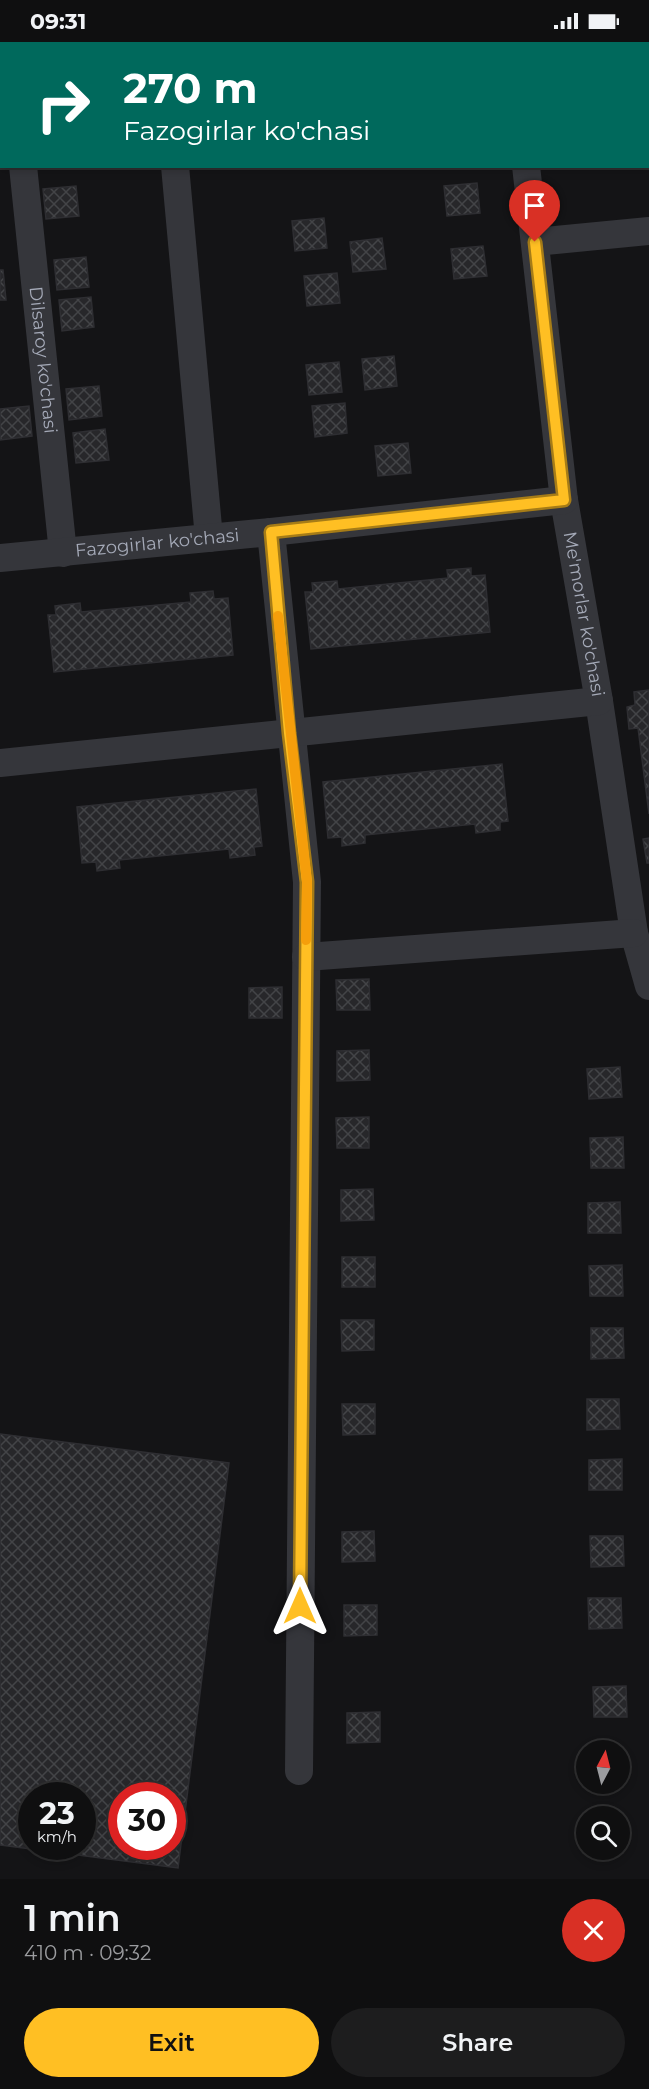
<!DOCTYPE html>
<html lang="en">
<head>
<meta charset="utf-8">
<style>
  :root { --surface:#0f0f10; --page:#1d1d1e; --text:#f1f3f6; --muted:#9b9c9f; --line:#2f2f30; --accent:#ffbf23 }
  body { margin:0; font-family:Montserrat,sans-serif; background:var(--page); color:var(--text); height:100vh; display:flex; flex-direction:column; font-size:22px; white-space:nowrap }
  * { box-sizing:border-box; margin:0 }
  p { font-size:20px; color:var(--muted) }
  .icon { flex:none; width:33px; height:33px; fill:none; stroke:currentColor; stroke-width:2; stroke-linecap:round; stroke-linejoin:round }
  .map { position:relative; height:1837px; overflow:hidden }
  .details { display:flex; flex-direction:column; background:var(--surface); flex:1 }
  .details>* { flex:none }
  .banner { position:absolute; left:0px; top:0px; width:650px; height:126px; box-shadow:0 3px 9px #0003,0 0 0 2px var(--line); background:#00695c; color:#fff; overflow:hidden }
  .needle { width:39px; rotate:7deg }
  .tools { position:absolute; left:576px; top:1698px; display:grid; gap:12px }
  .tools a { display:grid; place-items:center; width:54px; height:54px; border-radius:50%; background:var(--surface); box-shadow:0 3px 9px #0003,0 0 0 2px var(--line); font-size:30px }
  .speed { position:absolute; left:18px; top:1740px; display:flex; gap:12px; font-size:30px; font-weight:700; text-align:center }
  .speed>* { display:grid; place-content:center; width:78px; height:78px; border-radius:50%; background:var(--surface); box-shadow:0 3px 9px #0003,0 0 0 2px var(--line); line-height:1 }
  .speed small { font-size:15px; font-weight:400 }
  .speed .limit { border:9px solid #d22; background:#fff; color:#111 }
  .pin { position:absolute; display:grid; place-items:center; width:51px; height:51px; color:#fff; margin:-62px -26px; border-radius:50% 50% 50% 0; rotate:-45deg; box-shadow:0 0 6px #0007 }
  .pin .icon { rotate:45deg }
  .me { position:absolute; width:66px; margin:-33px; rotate:0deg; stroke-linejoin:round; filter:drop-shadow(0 0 4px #0008) }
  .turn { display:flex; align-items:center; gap:21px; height:126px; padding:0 24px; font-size:27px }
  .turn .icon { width:78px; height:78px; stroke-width:2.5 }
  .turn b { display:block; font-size:42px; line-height:51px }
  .round { display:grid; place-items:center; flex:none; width:63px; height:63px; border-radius:32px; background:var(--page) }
  .overview { display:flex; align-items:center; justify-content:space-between; height:102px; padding:0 24px }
  h1 { font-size:36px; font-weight:600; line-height:45px }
  .cta { display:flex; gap:12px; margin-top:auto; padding:12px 24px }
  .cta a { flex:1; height:69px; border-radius:36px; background:var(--accent); color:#111; font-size:24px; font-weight:600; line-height:69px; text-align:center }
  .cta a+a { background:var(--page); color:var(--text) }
  .status { display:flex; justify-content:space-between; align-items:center; height:42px; padding:0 30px; background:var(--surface); direction:ltr }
  .status svg { height:16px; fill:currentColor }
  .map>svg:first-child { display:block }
</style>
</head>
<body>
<div class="status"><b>09:31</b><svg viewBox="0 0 49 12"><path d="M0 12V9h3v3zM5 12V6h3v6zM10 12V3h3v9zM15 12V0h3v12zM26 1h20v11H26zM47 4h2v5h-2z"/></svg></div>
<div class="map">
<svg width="649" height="1837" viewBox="0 0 649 1837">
  <defs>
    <pattern id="building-cross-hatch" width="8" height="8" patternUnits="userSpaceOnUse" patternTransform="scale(1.5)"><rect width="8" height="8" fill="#27272a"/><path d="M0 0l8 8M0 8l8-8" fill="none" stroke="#434447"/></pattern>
  </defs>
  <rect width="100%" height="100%" fill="#141416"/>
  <!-- building -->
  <g fill="url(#building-cross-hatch)" stroke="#2e2e32" stroke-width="1.5" fill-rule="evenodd">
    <polygon points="649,34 649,91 648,91 648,34"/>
    <polygon points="477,141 480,171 447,174 444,144"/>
    <polygon points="76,144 79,174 46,177 43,147"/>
    <polygon points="324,176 327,206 295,209 292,179"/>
    <polygon points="382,196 386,227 353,230 350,200"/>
    <polygon points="483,204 487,234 454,237 451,207"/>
    <polygon points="86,215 89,245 57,248 54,218"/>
    <polygon points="0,228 3,228 6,258 0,258"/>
    <polygon points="337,231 340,261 307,264 304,234"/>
    <polygon points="91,255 94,285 62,289 59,258"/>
    <polygon points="394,314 397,344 365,348 362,317"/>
    <polygon points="339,320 342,350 309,353 306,323"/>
    <polygon points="99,344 102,374 69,378 66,347"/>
    <polygon points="345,361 347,391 315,395 312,364"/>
    <polygon points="29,364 32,394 0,398 0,367"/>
    <polygon points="105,387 109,418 76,421 73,391"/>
    <polygon points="408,401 411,431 378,434 375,404"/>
    <polygon points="471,526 471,534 485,533 490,590 311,607 305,550 313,550 312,541 337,539 338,547 448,536 447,528"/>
    <polygon points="213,549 214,557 228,556 233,613 54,630 48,573 56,573 55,564 80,561 81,570 191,560 190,551"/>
    <polygon points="649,648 649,772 638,686 629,687 627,665 635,663 634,650"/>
    <polygon points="502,722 508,779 500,780 500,788 476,791 475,782 365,793 365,801 342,804 342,795 328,796 323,740"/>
    <polygon points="256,747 262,804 254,805 255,813 230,816 229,807 119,818 120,826 97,829 96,820 82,821 77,765"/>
    <polygon points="649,796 649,821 647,821 643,797"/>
    <polygon points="369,937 370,968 337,968 336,938"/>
    <polygon points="282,945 282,976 249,976 249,946"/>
    <polygon points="369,1008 370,1038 337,1039 337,1009"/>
    <polygon points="620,1025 622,1055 589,1057 587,1027"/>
    <polygon points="369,1075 369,1106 337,1106 336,1076"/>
    <polygon points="623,1095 624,1126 591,1126 590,1096"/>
    <polygon points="373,1147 374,1178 341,1179 341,1148"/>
    <polygon points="620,1160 621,1191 588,1191 588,1161"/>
    <rect x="342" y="1215" width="33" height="30"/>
    <polygon points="622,1223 623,1254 590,1254 589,1224"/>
    <polygon points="341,1278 374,1278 374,1308 342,1309"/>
    <polygon points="591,1286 623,1286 624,1316 591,1317"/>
    <polygon points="587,1357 619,1357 620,1387 587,1388"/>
    <polygon points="342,1362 375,1362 375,1392 343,1393"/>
    <path d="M 0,1392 L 229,1421 L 178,1826 L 0,1803 ZM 32,1754 L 82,1754 L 82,1804 L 32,1804 ZM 122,1754 L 172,1754 L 172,1804 L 122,1804 Z"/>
    <polygon points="622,1417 622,1448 589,1448 589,1418"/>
    <polygon points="374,1489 375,1519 342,1520 342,1490"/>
    <polygon points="590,1494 623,1494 624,1524 591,1525"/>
    <polygon points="588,1556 621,1556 622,1586 589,1587"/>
    <polygon points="344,1563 377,1563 377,1593 344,1594"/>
    <polygon points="626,1644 627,1675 594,1675 593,1645"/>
    <polygon points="380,1670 380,1700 347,1701 347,1671"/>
  </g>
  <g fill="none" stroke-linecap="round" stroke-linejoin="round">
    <!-- street -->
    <g stroke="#35363b" stroke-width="28">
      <polyline points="10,0 10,2"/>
      <polyline points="512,0 512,2"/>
      <path id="s1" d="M 23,124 L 63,511"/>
      <polyline points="175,124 209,496"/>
      <path id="s2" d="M 526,124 L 564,458 L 599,659 L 634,891 L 649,944"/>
      <polyline points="535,200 649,189"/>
      <polyline points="271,490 307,840 299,1729"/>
      <path id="s3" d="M 0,516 L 271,490 L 564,458"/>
      <polyline points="0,721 599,659"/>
      <polyline points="306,915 634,891"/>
    </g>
  </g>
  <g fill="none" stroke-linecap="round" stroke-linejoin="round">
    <!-- route casing -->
    <g stroke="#a67c17" stroke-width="15">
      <polyline id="route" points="300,1564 307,840 289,691 271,490 564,458 535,200"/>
    </g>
    <!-- route -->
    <use href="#route" stroke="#ffbf23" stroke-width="10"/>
    <!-- slow -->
    <polyline stroke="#f59e0b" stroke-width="10" points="278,574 307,840 306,898"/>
  </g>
  <g text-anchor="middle" stroke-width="6" stroke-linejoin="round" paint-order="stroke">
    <!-- street labels -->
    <g font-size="18" fill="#a5aab8" stroke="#0f0f11">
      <text dy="6" stroke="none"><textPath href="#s1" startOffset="195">Dilsaroy ko'chasi</textPath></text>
      <text dy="6" stroke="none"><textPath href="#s3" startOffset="158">Fazogirlar ko'chasi</textPath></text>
      <text dy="6" stroke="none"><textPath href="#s2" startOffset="452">Me'morlar ko'chasi</textPath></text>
    </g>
  </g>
</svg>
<div class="tools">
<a><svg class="needle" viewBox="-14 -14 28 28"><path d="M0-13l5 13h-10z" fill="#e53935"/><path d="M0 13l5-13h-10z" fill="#9b9c9f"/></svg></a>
<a><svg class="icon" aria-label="search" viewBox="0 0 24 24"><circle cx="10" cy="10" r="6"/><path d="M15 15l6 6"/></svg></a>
</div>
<div class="speed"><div>23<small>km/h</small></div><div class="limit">30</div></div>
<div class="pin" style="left:535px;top:200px;background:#d93025"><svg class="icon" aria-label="arrive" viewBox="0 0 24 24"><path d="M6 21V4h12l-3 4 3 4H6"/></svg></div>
<svg class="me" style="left:300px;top:1564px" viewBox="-20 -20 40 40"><path d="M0-17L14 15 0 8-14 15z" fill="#ffbf23" stroke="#fff" stroke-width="4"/></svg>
<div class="banner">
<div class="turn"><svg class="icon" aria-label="right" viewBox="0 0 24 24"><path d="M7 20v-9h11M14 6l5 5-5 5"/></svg><div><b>270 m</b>Fazogirlar ko'chasi</div></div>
</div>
</div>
<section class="details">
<div class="overview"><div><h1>1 min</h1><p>410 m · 09:32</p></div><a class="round" style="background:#d93025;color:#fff"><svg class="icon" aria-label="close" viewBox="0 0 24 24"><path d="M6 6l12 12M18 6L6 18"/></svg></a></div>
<div class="cta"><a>Exit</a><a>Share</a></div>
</section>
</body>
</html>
